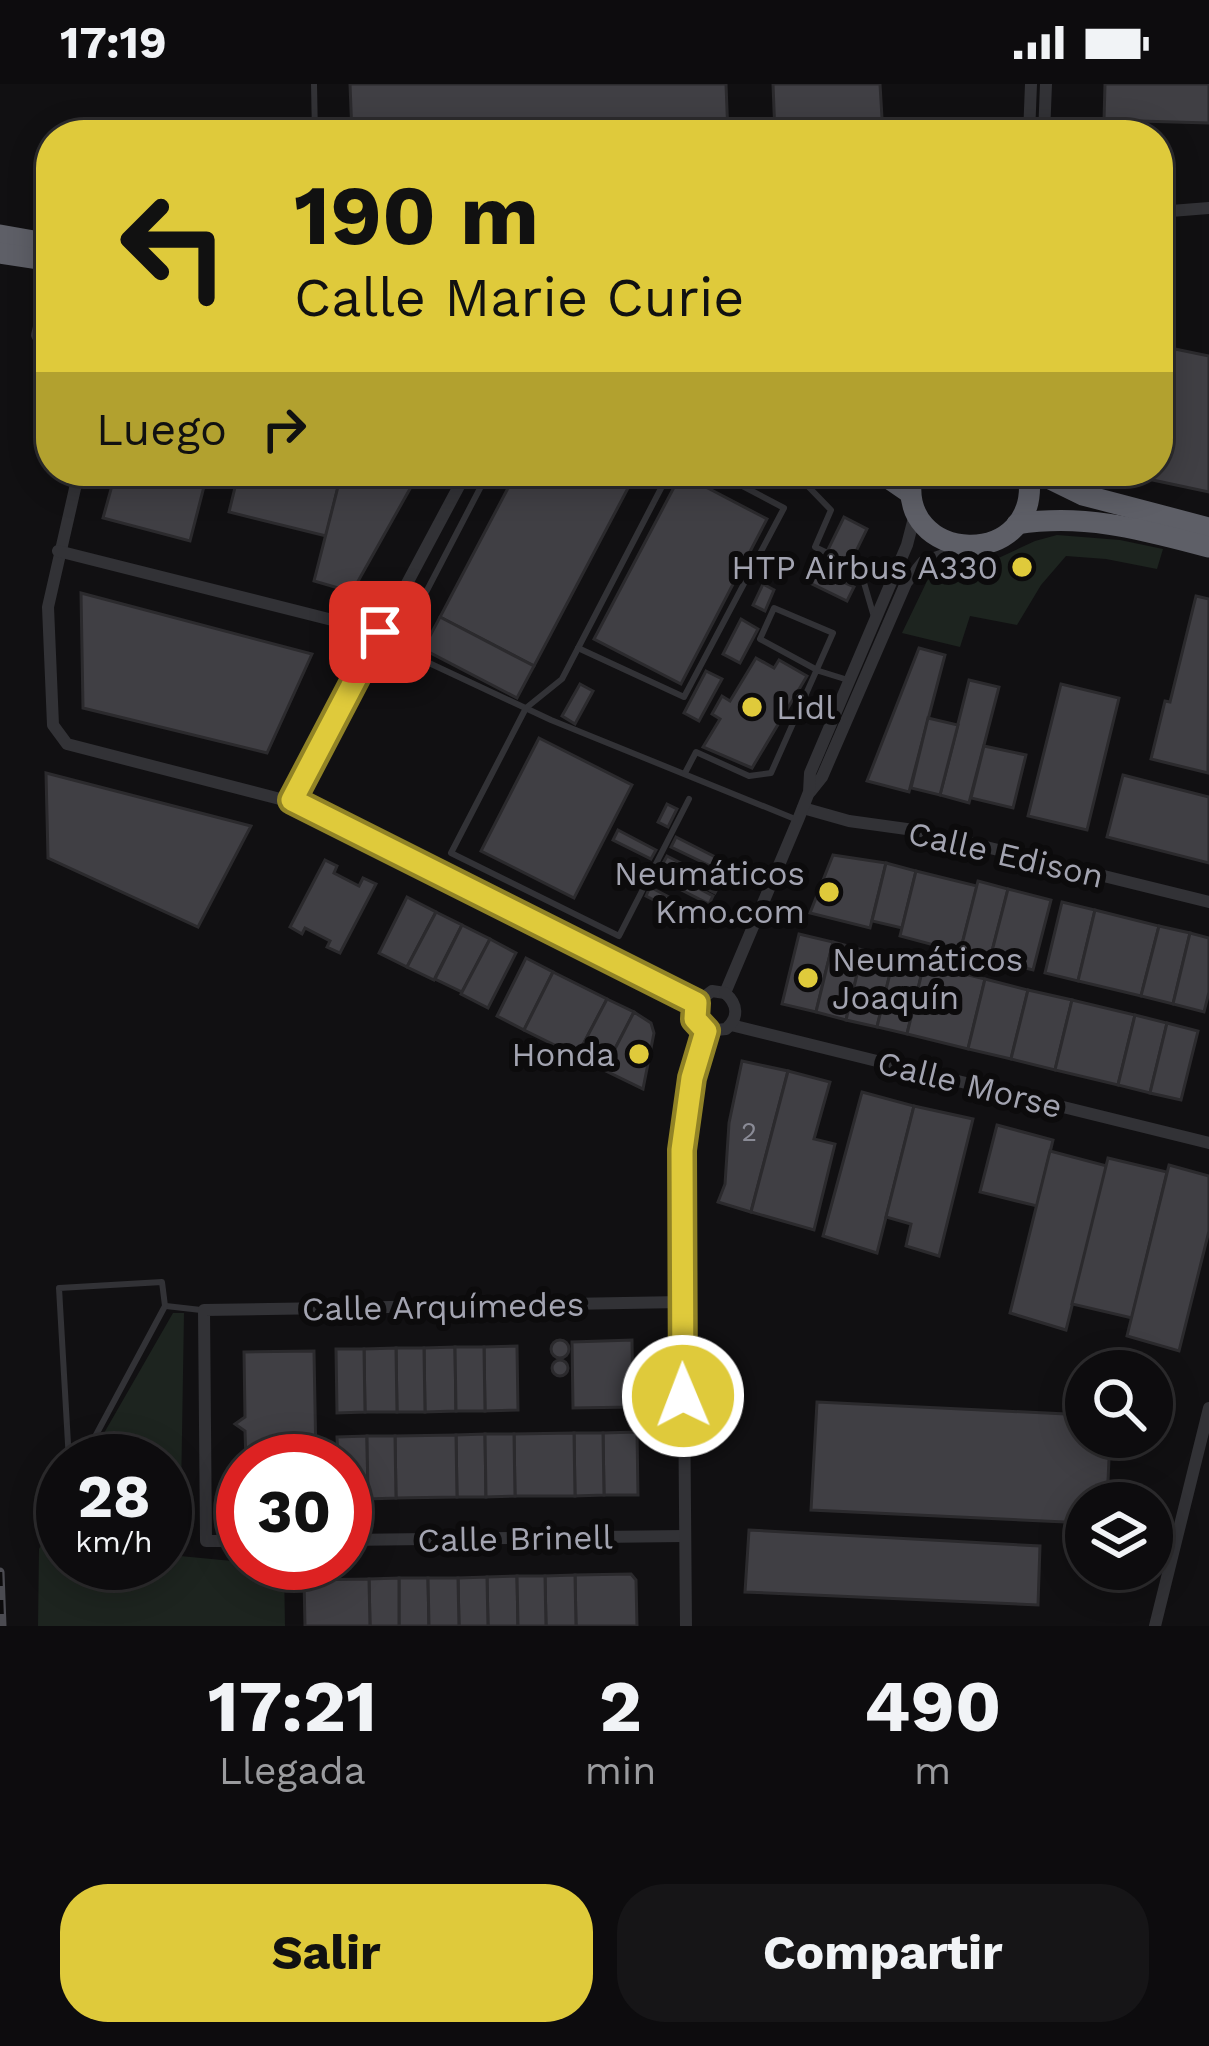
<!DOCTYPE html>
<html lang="es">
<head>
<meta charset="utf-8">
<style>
  :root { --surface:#0d0c0e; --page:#161517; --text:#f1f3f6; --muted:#9a9b9e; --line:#2d2c2e; --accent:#dfca3b }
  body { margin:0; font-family:"Work Sans",sans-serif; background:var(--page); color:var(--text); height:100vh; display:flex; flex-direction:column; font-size:45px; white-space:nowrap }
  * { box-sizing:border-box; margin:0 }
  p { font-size:39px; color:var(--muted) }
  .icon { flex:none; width:66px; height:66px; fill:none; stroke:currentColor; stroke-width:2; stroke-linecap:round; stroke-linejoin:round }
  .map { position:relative; height:1542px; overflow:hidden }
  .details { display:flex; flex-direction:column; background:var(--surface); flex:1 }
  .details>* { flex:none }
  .top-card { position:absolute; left:36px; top:36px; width:1137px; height:366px; border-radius:48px; box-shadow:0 6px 30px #0003,0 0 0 3px var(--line); background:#dfca3b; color:#111; overflow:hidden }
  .controls { position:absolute; left:1065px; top:1266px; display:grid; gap:24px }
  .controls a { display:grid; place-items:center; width:108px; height:108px; border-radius:50%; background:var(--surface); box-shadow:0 6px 30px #0003,0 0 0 3px var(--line); font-size:60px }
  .speed { position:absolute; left:36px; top:1350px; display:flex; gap:24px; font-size:60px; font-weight:700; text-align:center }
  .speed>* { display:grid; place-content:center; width:156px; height:156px; border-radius:50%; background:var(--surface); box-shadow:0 6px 30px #0003,0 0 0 3px var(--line); line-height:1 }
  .speed small { font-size:30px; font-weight:400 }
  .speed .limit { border:18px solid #d22; background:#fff; color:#111 }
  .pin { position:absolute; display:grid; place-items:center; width:102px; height:102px; color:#fff; margin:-51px; border-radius:24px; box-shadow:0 6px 18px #0006 }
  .me { position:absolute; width:132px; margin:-66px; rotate:359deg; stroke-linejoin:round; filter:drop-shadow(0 0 9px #0008) }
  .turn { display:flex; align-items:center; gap:42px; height:252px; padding:0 60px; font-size:54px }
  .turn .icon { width:156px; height:156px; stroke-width:2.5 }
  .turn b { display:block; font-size:84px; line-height:102px }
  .then { display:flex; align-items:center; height:114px; padding:0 60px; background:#0003; gap:24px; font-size:45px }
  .eta { display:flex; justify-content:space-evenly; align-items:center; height:204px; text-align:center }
  .eta b { font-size:72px; font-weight:700; line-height:84px }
  .action { display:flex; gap:24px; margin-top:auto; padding:24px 60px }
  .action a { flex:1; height:138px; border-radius:48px; background:var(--accent); color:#111; font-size:48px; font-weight:700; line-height:138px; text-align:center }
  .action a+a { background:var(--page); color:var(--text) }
  .status { display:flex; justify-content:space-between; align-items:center; height:84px; padding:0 60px; background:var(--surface); direction:ltr }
  .status svg { height:33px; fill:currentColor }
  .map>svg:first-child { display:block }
</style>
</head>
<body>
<div class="status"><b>17:19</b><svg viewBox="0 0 49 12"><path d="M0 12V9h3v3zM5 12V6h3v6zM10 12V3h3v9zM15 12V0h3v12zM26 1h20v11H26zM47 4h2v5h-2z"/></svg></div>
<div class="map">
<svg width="1209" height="1542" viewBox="0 0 1209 1542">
  <rect width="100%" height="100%" fill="#111012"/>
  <!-- green -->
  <g fill="#1d241f">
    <polygon points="1057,451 1120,456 1163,465 1157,485 1106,475 1066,472 1041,501 1017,541 970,532 960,563 902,549 927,497 944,481 992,477 1035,457"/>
    <polygon points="173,1229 184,1229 180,1472 284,1482 285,1542 38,1542 39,1465 63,1421 63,1479 165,1479 165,1377 88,1377"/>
  </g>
  <!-- building -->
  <g fill="#403f44" stroke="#2b2a2d" stroke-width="3">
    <polygon points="350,0 726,0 728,51 352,51"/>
    <polygon points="773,0 880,0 883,51 775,51"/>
    <polygon points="1105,0 1209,0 1209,39 1104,36"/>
    <polygon points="1175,265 1209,272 1209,408 1148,395 1150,387 1158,387 1158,352"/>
    <polygon points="1158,295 1171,298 1158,352"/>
    <polygon points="116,387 208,387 190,457 103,434"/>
    <polygon points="239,387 342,387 326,452 229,428"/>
    <polygon points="342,387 420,387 352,508 314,497"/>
    <polygon points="517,387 636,389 534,582 440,533"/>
    <polygon points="681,390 767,435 681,600 594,555"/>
    <polygon points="844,433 867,445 841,498 818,486"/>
    <polygon points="812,484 854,503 847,517 806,497"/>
    <polygon points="763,500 774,506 765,527 753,521"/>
    <polygon points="81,509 312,570 267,669 83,624"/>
    <polygon points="1196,512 1209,515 1208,689 1151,675 1165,617 1170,618"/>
    <polygon points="440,533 534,582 517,614 423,565"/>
    <polygon points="741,535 758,545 740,579 723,570"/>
    <polygon points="919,564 945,571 909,708 867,697"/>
    <polygon points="756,574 774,584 779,576 807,592 752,684 703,663 720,635 712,630 722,612 730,617"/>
    <polygon points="706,587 722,595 699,637 684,629"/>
    <polygon points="969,596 999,603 969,719 940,711"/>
    <polygon points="580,600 593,607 575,640 562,632"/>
    <polygon points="1061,600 1119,614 1087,746 1028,732"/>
    <polygon points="928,634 958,641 940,711 911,704"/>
    <polygon points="539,654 632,701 574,814 481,767"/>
    <polygon points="984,662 1026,671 1013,724 971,714"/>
    <polygon points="46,689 251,742 198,843 48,774"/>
    <polygon points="1123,691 1209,713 1209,779 1107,753"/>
    <polygon points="667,720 677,725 668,743 658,738"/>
    <polygon points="618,746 656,766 651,775 613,756"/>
    <polygon points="676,753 729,780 725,789 671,763"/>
    <polygon points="833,771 886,779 870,844 810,829"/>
    <polygon points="667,772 720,799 715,809 662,781"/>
    <polygon points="325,776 337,782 334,789 359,802 363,794 376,800 340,869 327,863 330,857 305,844 302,850 290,843"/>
    <polygon points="886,779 916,787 902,844 872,837"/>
    <polygon points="660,784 713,812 709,820 656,793"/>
    <polygon points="916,787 977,802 960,868 900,852"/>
    <polygon points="978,797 1008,805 990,875 960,868"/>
    <polygon points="650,803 703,831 699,839 646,812"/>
    <polygon points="1008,805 1051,816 1033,886 990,875"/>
    <polygon points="407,813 436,828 407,883 379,869"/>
    <polygon points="1062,818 1095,826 1078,897 1045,889"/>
    <polygon points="1095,826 1159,842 1141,912 1078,897"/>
    <polygon points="436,828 462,841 434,896 407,883"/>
    <polygon points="462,841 490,855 462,908 435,895"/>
    <polygon points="1159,842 1190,849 1173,920 1141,912"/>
    <polygon points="1190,849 1209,854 1209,908 1204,928 1173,920"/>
    <polygon points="799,850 833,858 816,928 782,920"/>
    <polygon points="490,855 516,869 488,924 461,910"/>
    <polygon points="833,858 863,866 846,936 816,928"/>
    <polygon points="863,866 894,873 877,943 846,936"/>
    <polygon points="894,873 924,880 907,950 877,943"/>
    <polygon points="526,874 553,888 524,946 497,932"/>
    <polygon points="924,880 985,895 968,965 907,950"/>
    <polygon points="553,888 607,915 577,972 524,946"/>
    <polygon points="985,895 1028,906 1011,975 968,965"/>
    <polygon points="1028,906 1072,916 1055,986 1011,975"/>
    <polygon points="607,915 634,928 604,986 577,972"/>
    <polygon points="1072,916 1135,931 1118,1001 1055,986"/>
    <polygon points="634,928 651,939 654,949 643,1005 604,986"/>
    <polygon points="1135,931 1167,939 1150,1009 1118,1001"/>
    <polygon points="1167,939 1198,947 1181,1016 1150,1009"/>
    <polygon points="742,977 788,987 751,1128 718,1118 725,1100 729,1039"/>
    <polygon points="788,987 830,998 814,1055 835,1060 814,1146 751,1128"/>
    <polygon points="862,1008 914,1022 877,1169 823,1152"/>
    <polygon points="914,1022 973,1035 939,1172 906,1162 911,1140 886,1133"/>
    <polygon points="997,1041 1053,1056 1037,1122 980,1108"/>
    <polygon points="1050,1067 1107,1082 1066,1246 1010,1229"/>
    <polygon points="1108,1074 1167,1088 1132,1234 1072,1220"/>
    <polygon points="1169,1081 1209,1092 1209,1147 1179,1267 1127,1252"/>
    <polygon points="632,1256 633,1323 573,1324 572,1258"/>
    <circle cx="560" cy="1265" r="9"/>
    <polygon points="517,1262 518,1326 485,1327 484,1263"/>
    <polygon points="455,1263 456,1327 425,1328 424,1264"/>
    <polygon points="455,1263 484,1263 485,1327 456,1327"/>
    <polygon points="396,1264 424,1264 425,1328 397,1328"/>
    <polygon points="396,1264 397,1328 365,1328 364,1265"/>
    <polygon points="336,1265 364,1265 365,1328 337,1329"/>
    <polygon points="314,1267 316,1377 246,1377 245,1347 235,1340 245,1333 244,1268"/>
    <circle cx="560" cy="1284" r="8"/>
    <polygon points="817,1318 1086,1331 1086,1353 1110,1353 1107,1419 1086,1419 1086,1439 811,1426"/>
    <polygon points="637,1348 638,1411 604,1411 603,1349"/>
    <polygon points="574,1349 603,1349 604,1411 575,1412"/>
    <polygon points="574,1349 575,1412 515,1412 514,1350"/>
    <polygon points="485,1350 486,1413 457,1413 456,1351"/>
    <polygon points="485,1350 514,1350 515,1412 486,1413"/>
    <polygon points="456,1351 457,1413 396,1414 395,1352"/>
    <polygon points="367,1352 368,1415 345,1415 345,1377 338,1377 337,1353"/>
    <polygon points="367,1352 395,1352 396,1414 368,1415"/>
    <polygon points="749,1446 1040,1462 1038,1521 745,1508"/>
    <polygon points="631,1490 636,1496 637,1542 576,1542 575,1491"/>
    <polygon points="575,1491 576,1542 546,1542 545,1492"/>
    <polygon points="517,1492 518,1542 488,1542 487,1493"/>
    <polygon points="517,1492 545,1492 546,1542 518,1542"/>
    <polygon points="487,1493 488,1542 459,1542 458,1494"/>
    <polygon points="399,1494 428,1494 429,1542 399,1542"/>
    <polygon points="399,1494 399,1542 370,1542 369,1495"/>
    <polygon points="428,1494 458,1494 459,1542 429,1542"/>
    <polygon points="369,1495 370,1542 305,1542 304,1496"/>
  </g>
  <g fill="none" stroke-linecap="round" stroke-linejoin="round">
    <!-- lane -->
    <g stroke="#323236" stroke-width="6">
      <polyline points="314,0 315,51"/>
      <polyline points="489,387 397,564 551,636 795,735"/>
      <polyline points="670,387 562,595 526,624 451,769 619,852 689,715"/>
      <polyline points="787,387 800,394 831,426 815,463 860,485 874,533"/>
      <polyline points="578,564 684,613 784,424 714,387"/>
      <polyline points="685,689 696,668 749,692 771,689 833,549 774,524 760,555 819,587 848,596"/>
      <polyline points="166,1222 201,1226"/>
      <polyline points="69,1377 59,1204 162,1198 165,1222 82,1377"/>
    </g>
    <!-- street -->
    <g stroke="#323236" stroke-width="12">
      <polyline points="1029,51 1031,0"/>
      <polyline points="1044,51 1046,0"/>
      <polyline points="1158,128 1209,124"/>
      <polyline points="51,217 43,227 37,251 51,277"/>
      <polyline points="79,387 48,523 53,641 67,660 311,723 696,919"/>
      <polyline points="58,467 380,548"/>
      <polyline points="810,708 822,693 906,499 923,478 961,465"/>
      <polyline points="292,715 467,387"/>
      <polyline points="803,724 849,737 921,747 1209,818"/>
      <polyline points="725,909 798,736 809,708 810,689 907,461 915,430"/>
      <polyline points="731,941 1209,1059"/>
      <polyline points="706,947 695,935 696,919 712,907 725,909"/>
      <path d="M 706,947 L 726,945 C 739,934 738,920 725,909"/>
      <polyline points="345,1456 685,1452"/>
      <polyline points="243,1457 206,1457 204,1226 682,1218"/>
      <polyline points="686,1542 682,1066 692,994 706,947"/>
      <polyline points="1155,1542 1209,1324"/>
    </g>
    <!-- highway -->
    <g stroke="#5e5f67" stroke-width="21">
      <polyline points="0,151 51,160"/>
      <polyline points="0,169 51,177"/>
      <polyline points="878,387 910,409"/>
      <path d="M 913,387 C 891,483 1046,489 1028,387"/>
      <polyline points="1034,387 1083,411 1209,444"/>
      <path d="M 1017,440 C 1085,429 1144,446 1209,463"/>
    </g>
    <!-- rail casing -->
    <g stroke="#4b4b51" stroke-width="9">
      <polyline id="rail" points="0,1488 2,1542"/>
    </g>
    <!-- rail -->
    <use href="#rail" stroke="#0c0b0c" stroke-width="4.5" stroke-dasharray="14" stroke-linecap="butt"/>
  </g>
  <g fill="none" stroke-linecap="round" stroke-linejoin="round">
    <!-- route casing -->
    <g stroke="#918326" stroke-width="30">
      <polyline id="route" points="380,548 292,716 696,919 695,935 706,947 692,994 682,1066 683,1312"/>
    </g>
    <!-- route -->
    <use href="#route" stroke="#dfca3b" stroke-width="21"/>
  </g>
  <!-- markers -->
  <g fill="#dfca3b" stroke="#0c0b0c" stroke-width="4.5">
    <circle cx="1022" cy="483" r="12"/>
    <circle cx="752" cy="623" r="12"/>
    <circle cx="829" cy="808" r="12"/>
    <circle cx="808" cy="894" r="12"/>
    <circle cx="639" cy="970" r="12"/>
  </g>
  <g text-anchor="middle" stroke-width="12" stroke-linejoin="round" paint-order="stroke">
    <!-- number labels -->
    <g font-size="27" fill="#8a8b96">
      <text x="749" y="1057">2</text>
    </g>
    <!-- poi labels -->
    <g font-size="33" fill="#a3a4b1" stroke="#0c0b0c" text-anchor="end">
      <text x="998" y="495">HTP Airbus A330</text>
      <text x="776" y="635" text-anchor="start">Lidl</text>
      <text x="805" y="801">Neumáticos<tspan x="805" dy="38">Kmo.com</tspan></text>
      <text x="832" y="887" text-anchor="start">Neumáticos<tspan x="832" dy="38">Joaquín</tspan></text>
      <text x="615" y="982">Honda</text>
    </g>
    <!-- street labels -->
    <g font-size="33" fill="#a3a4b1" stroke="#0c0b0c">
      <text transform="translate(1006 770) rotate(13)" y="12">Calle Edison</text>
      <text transform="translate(970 1000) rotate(14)" y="12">Calle Morse</text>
      <text transform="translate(443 1222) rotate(-1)" y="12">Calle Arquímedes</text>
      <text transform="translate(515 1454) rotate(-1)" y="12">Calle Brinell</text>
    </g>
  </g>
</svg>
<div class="controls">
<a><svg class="icon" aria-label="search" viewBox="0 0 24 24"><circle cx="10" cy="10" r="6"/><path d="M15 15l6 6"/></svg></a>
<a><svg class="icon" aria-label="layers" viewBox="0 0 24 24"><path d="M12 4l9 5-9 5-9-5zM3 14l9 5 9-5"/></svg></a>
</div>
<div class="speed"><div>28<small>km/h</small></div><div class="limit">30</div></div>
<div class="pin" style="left:380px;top:548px;background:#d93025"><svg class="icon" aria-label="arrive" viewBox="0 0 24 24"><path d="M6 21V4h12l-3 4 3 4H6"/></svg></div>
<svg class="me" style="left:683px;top:1312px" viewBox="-20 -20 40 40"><circle r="17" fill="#dfca3b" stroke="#fff" stroke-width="3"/><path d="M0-11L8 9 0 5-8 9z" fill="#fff"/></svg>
<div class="top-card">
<div class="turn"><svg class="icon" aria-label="left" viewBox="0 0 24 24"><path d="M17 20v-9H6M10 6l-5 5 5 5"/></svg><div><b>190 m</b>Calle Marie Curie</div></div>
<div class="then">Luego<svg class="icon" aria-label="right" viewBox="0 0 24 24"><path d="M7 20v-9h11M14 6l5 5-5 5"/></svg></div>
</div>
</div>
<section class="details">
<div class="eta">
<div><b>17:21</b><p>Llegada</p></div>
<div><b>2</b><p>min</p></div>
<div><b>490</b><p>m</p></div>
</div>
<div class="action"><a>Salir</a><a>Compartir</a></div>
</section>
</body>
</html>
